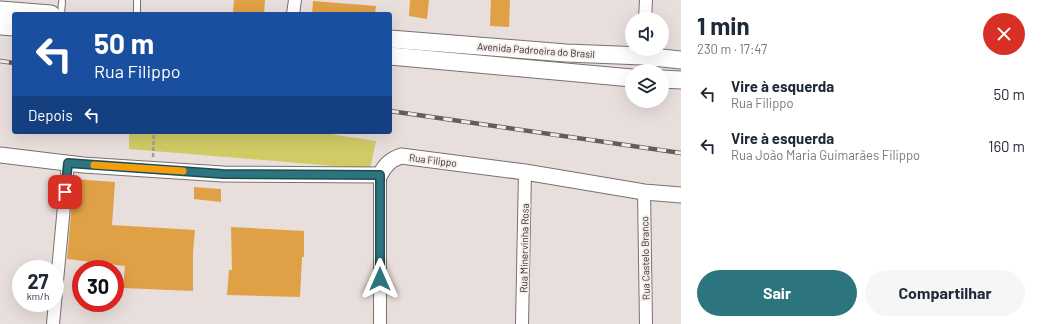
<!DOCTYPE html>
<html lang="pt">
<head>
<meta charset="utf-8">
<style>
  :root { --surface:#fff; --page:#f6f6f7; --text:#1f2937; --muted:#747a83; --accent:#2d757e }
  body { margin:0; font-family:Barlow,sans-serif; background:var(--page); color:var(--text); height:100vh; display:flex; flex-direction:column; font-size:15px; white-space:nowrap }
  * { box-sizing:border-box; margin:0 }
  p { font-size:13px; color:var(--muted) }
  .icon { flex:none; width:22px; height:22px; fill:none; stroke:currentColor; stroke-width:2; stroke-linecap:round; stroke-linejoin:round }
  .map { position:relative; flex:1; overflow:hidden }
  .details { display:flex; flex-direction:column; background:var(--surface); width:360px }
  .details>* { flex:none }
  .guide { position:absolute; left:12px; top:12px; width:380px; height:122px; border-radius:4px; box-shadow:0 4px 16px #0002; background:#1a4fa0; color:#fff; overflow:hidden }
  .controls { position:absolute; left:625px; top:12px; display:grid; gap:8px }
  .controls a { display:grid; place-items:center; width:44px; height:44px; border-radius:50%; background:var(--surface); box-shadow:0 4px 16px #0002; font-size:20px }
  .speed { position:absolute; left:12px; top:260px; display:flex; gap:8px; font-size:20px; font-weight:700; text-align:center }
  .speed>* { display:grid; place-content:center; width:52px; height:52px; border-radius:50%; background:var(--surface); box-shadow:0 4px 16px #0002; line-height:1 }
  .speed small { font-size:10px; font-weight:400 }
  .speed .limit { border:6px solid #d22; background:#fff; color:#111 }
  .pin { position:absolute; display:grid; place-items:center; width:34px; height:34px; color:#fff; margin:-17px; border-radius:8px; box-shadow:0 2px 6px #0006 }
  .me { position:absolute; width:44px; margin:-22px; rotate:0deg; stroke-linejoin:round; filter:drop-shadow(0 0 3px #0008) }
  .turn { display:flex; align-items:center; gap:14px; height:84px; padding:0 16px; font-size:18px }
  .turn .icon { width:52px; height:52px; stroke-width:2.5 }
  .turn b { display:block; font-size:28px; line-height:34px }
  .then { display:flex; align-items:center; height:38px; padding:0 16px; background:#0003; gap:8px; font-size:15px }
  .round { display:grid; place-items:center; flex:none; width:42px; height:42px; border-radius:21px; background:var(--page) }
  .headline { display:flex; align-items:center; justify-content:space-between; height:68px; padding:0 16px }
  h1 { font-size:24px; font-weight:700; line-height:30px }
  .cta { display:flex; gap:8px; margin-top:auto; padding:8px 16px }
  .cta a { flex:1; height:46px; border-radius:24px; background:var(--accent); color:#fff; font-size:16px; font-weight:700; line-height:46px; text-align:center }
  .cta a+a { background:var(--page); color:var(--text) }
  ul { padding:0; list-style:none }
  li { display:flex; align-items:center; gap:12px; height:52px; padding:0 16px }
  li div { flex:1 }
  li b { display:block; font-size:15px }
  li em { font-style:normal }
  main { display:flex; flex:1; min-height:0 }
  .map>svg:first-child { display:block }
</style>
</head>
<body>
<main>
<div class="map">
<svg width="681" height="324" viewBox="0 0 681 324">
  <rect width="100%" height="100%" fill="#e8dfdc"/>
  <!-- green -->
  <g fill="#d1cb66">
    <polygon points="390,46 543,57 542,61 390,50"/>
    <polygon points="129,132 317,132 376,141 370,169 129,149"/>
  </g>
  <!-- building -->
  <g fill="#e0a046">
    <polygon points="234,0 265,0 264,14 233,12"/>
    <polygon points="410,0 429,0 427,19 409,16"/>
    <polygon points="491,0 510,0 509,27 490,26"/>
    <polygon points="313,1 376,6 375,14 312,14"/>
    <polygon points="74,179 115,182 112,225 195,230 193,252 193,291 123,288 125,266 67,259"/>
    <polygon points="194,187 221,189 221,202 194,199"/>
    <polygon points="231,227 304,231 304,257 302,257 300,297 227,295 229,270 232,270"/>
  </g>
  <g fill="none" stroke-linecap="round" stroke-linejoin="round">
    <!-- service casing -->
    <g stroke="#79716e" stroke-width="8">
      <g id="service">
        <polyline points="61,14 62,2"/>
        <polyline points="137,14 137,0"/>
      </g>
    </g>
    <!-- minor casing -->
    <g stroke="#79716e" stroke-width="14">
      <g id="minor">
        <polyline points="293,14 295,0"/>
        <polyline points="645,19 646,0"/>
        <polyline points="644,192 646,324"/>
        <polyline points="53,324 68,163"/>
        <polyline points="380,324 380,175"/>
        <polyline points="522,324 525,172"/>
      </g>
    </g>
    <!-- tertiary casing -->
    <g stroke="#79716e" stroke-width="17">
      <path id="tertiary" d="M 0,155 L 83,165 L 223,174 L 380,175 C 385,165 390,160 401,156 L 525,172 L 644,192 L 681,195"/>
    </g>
    <!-- secondary casing -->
    <g stroke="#79716e" stroke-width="19">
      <g id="secondary">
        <polyline points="0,10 51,14"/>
        <polyline points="0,26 14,27"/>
        <polyline points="390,39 566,53 643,56 681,60"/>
        <polyline points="390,56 632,78"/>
        <polyline points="662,79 681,80"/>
      </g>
    </g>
    <!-- path -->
    <polyline stroke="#a29b99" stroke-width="2.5" stroke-dasharray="4 2" stroke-linecap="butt" points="153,157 154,132"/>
    <!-- service -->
    <use href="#service" stroke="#fff" stroke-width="6"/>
    <!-- minor -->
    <use href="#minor" stroke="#fff" stroke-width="12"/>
    <!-- tertiary -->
    <use href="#tertiary" stroke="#fff" stroke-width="15"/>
    <!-- secondary -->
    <use href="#secondary" stroke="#fff" stroke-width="17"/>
    <!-- rail casing -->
    <g stroke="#625d5b" stroke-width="4.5">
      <g id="rail">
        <polyline points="0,61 14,63"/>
        <polyline points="390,111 681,153"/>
      </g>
    </g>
    <!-- rail -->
    <use href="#rail" stroke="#f5ece9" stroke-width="3" stroke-dasharray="9" stroke-linecap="butt"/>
  </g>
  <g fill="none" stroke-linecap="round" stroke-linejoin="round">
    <!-- route casing -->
    <g stroke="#1d4c52" stroke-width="10">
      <polyline id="route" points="65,192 68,163 223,174 380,175 380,279"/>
    </g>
    <!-- route -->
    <use href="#route" stroke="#2d757e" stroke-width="7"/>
    <!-- slow -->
    <polyline stroke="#f59e0b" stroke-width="7" points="94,165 183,171"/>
  </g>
  <g text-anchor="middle" stroke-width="3.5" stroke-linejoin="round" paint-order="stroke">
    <!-- street labels -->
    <g font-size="10" fill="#332f2e" stroke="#f5ece9">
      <text transform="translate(536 50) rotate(4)" y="4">Avenida Padroeira do Brasil</text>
      <text transform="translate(433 160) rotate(7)" y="4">Rua Filippo</text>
      <text transform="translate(524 248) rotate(-89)" y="4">Rua Minervinha Rosa</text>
      <text transform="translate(645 258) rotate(-91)" y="4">Rua Castelo Branco</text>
    </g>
  </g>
</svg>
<div class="controls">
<a><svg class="icon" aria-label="sound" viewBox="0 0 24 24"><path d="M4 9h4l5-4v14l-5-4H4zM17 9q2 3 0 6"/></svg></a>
<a><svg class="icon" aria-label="layers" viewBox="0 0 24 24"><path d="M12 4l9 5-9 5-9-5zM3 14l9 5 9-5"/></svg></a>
</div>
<div class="speed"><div>27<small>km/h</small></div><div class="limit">30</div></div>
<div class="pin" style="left:65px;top:192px;background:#d93025"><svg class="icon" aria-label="arrive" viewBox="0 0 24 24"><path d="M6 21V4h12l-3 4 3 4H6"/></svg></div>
<svg class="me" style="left:380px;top:279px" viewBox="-20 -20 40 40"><path d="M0-17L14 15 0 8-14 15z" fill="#2d757e" stroke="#fff" stroke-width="4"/></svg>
<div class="guide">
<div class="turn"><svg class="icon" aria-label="left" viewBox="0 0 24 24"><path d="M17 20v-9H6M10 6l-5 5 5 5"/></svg><div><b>50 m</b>Rua Filippo</div></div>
<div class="then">Depois<svg class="icon" aria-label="left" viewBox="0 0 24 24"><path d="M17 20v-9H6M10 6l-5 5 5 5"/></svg></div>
</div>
</div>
<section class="details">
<div class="headline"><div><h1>1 min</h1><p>230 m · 17:47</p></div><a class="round" style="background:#d93025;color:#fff"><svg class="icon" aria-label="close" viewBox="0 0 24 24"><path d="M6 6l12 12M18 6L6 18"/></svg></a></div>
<ul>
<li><svg class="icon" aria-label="left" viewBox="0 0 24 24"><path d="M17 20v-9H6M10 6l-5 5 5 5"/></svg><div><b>Vire à esquerda</b><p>Rua Filippo</p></div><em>50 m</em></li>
<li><svg class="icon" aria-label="left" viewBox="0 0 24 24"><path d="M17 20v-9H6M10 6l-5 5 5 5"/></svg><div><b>Vire à esquerda</b><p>Rua João Maria Guimarães Filippo</p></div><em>160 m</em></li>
</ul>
<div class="cta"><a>Sair</a><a>Compartilhar</a></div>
</section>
</main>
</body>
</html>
